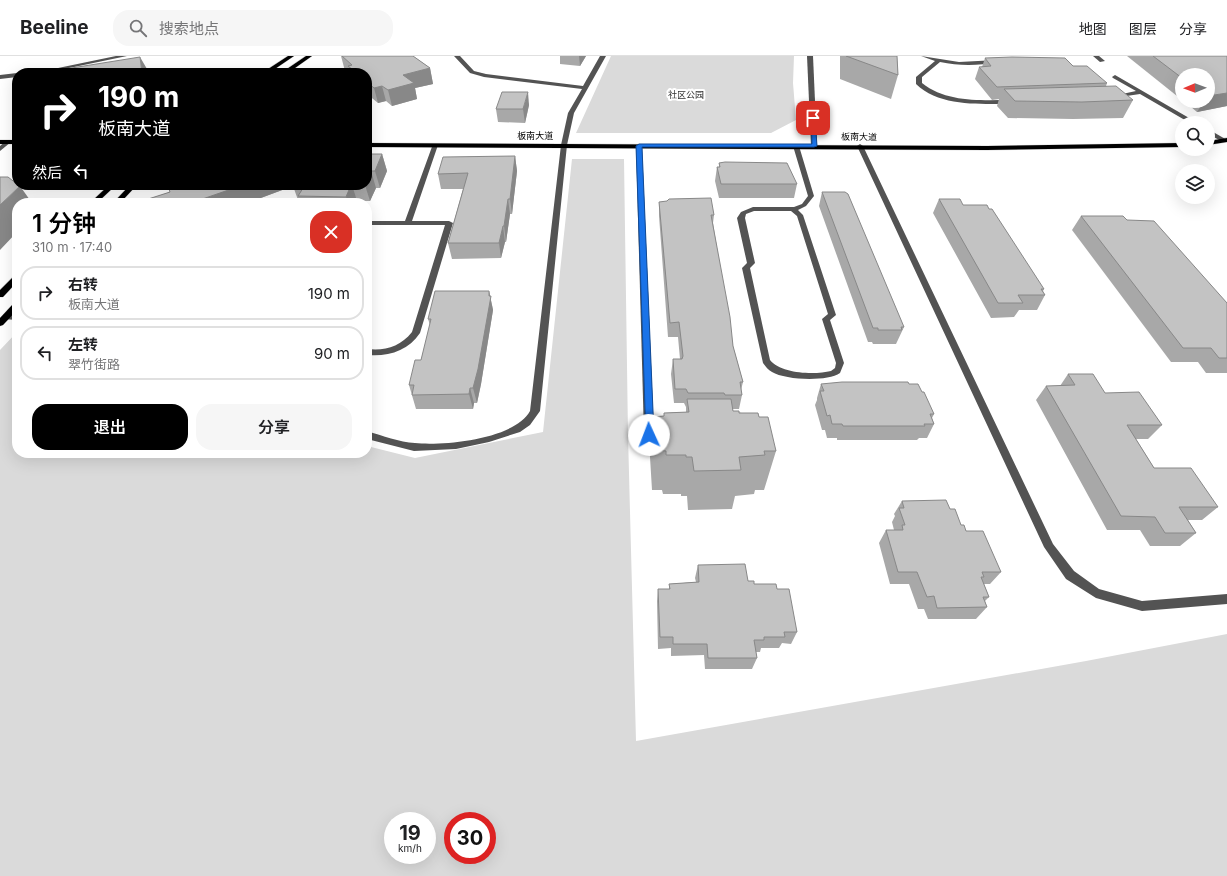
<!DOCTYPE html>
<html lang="zh">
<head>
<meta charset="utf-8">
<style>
  :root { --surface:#fff; --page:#f6f6f6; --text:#202124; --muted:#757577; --line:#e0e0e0; --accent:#000 }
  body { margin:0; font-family:Inter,"Noto Sans SC",sans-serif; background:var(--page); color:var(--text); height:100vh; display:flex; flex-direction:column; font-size:15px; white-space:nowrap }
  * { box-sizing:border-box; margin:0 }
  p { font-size:13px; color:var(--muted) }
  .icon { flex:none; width:22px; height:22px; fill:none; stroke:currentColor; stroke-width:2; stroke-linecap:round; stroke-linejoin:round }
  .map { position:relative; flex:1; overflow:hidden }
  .side { position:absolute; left:12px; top:142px; width:360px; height:260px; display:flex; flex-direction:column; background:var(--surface); border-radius:16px; box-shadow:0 4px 16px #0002 }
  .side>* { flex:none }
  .guide { position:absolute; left:12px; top:12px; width:360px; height:122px; border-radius:16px; box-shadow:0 4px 16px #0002; background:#000; color:#fff; overflow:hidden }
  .needle { width:26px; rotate:269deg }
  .controls { position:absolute; left:1175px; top:12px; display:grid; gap:8px }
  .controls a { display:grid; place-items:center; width:40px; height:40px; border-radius:50%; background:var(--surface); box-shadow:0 4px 16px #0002; font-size:20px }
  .speed { position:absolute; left:384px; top:756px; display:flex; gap:8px; font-size:20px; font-weight:700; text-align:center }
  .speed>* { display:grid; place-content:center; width:52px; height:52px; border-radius:50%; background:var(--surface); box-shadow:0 4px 16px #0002; line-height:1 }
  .speed small { font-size:10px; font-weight:400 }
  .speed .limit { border:6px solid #d22; background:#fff; color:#111 }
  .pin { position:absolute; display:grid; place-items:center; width:34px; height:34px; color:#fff; margin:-17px; border-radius:8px; box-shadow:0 2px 6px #0006 }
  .me { position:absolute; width:44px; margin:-22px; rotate:358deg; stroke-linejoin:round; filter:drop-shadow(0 0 3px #0008) }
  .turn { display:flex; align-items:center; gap:14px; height:84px; padding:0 20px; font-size:18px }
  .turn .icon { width:52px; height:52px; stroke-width:2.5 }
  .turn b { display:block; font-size:28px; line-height:34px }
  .then { display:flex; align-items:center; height:38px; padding:0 20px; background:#0003; gap:8px; font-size:15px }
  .round { display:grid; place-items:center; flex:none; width:42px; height:42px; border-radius:16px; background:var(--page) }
  .summary { display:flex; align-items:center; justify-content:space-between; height:68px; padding:0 20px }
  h1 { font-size:24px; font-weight:600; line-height:30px; color:var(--accent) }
  .button { display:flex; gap:8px; margin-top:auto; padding:8px 20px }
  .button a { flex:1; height:46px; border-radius:16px; background:var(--accent); color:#fff; font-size:16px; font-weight:600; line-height:46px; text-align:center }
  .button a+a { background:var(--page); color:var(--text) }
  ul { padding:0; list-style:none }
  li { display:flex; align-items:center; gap:12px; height:54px; margin:0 8px 6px; padding:0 12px; border:2px solid var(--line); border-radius:16px }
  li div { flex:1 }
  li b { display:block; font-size:15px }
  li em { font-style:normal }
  header { display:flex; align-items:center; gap:24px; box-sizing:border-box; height:56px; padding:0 20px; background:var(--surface); border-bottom:1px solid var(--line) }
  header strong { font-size:19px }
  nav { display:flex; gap:22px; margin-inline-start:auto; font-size:14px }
  .search { width:280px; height:36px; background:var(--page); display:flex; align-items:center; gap:10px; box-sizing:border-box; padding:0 14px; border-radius:16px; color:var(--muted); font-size:15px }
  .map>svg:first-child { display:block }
</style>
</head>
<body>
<header>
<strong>Beeline</strong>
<div class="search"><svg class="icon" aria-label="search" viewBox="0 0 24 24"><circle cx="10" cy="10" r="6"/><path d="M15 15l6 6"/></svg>搜索地点</div>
<nav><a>地图</a><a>图层</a><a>分享</a></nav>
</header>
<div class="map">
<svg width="1227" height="820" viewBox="0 0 1227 820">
  <rect width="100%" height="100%" fill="#fff"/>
  <!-- green -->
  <g fill="#dadada" fill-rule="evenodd">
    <polygon points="611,0 794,0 793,27 796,64 771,77 576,77"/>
    <path d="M 572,103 L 624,103 L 628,379 L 636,685 L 1086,605 L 1227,578 L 1227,820 L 0,820 L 0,294 L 17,276 L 17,397 L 367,397 L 367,390 L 415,402 L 543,376 ZM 393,765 L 427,765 L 427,799 L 393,799 ZM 453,765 L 487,765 L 487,799 L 453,799 Z"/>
  </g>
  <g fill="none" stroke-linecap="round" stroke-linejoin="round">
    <!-- major casing -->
    <g stroke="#dbdbdb" stroke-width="1">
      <g id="major">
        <polygon points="288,0 294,0 269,17 262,17"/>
        <polygon points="306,0 312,0 288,17 281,17"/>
        <polygon points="1227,82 1227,86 1208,89 1208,85"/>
        <rect x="0" y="84" width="17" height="4"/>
        <polygon points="367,87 987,90 1182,87 1182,91 987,94 367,91"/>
        <polygon points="109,129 116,129 97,147 90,147"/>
        <polygon points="130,129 137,129 120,147 113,147"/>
        <polygon points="14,220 17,220 17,226 3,241 0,241 0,234"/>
        <polygon points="17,246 17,254 3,269 0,270 0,262 14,247"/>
      </g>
    </g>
    <!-- minor -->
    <g fill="#535353" fill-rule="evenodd">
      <polygon points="116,0 127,0 45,17 34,17"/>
      <path d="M 454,0 L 460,0 L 474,15 L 486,18 L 583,30 L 600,0 L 606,0 L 574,57 L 567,89 L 540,355 L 530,369 L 520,376 L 489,386 L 456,393 L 414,395 L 367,383 L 367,375 C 383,380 399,386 415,387 C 444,390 515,383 530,355 L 561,89 L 568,57 L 582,33 L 484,21 L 470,17 Z"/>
      <polygon points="807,0 813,0 817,90 814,92 811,90"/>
      <path d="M 921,0 L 959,6 L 997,4 L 997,6 C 978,10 959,10 940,6 L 922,21 L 922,27 C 947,47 981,44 1011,44 L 1014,46 C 1009,49 1002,48 996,48 C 970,48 936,48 916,28 L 916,21 L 935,5 Z"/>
      <polygon points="1093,0 1099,0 1105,5 1100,6"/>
      <polygon points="17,17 17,21 0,23 0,19"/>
      <polygon points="1115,19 1196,66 1197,67 1190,67 1140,38 1113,42 1113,40 1136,35 1113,22 1112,21"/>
      <polygon points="1208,73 1227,84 1227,86 1223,86 1208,78"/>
      <polygon points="6,85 11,86 0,95 0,90"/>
      <path d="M 433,88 L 438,89 L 412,165 L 449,165 L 453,167 L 420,277 C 408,295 388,301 367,299 L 367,293 C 385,295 400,291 412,276 L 445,169 L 367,169 L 367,165 L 405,165 Z"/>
      <polygon points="639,88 642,90 654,379 649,383 644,379 636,90"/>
      <path d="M 796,88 L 799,90 L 814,140 L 806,150 L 798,154 L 803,159 L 836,259 L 830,264 L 844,307 L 840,317 C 827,326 785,324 772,316 C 768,314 766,311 763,307 L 742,212 L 747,207 L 737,162 L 741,156 L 753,151 L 794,151 L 802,148 L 808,140 L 793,90 ZM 754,155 L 791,155 L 797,160 L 828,258 L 822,263 L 836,307 L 835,312 L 831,315 C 815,319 781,318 770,304 L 750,212 L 755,207 L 745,162 L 746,158 Z"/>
      <polygon points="860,88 863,90 1053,488 1074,515 1099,533 1142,545 1227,538 1227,548 1142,555 1096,542 1066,523 1044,491 857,90"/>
      <polygon points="6,258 17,258 17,264 3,263 3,259"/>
    </g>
    <!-- major -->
    <use href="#major" fill="#000" fill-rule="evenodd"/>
  </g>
  <!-- wall -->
  <g fill="#a8a8a8">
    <polygon points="341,0 413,0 430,12 433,28 415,32 417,43 392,50 386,45 378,47 367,38 367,17 348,17 345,15"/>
    <polygon points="560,0 586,0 580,10 560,8"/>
    <polygon points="840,0 897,0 898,19 891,43 840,23"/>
    <polygon points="1127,0 1227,0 1227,50 1197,56 1184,45 1208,45 1208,19 1182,19 1182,44"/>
    <polygon points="985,2 1073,10 1107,27 1106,30 1133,44 1123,62 1073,63 1008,62 997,50 999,43 992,44 975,23 979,11 982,11"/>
    <polygon points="529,49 525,67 498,66 496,53"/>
    <polygon points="367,98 382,98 387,115 380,132 376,132 370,145 357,145 356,147 301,147 300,144 298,144 293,130 247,147 139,147 170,136 169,133 182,129 367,129"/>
    <polygon points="515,100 517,115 512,158 510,158 506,186 505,186 501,202 452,203 448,187 463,133 441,133 438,118"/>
    <polygon points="719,107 797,128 794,142 719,142 715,125 717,111 719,111"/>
    <polygon points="822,136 904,271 896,288 873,288 872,286 868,286 819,150"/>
    <polygon points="939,143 963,149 1044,233 1043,235 1045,239 1037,254 1019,254 1014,261 991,262 933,157"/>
    <polygon points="659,146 714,159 713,167 733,290 743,326 741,334 742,339 739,353 733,353 733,355 759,361 776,395 764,434 755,434 754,438 735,440 732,453 688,454 687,440 681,440 681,438 663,438 662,434 652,434 650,401 653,361 664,360 664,357 686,356 686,351 684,347 674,347 671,318 673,303 680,303 678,281 668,281 659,160"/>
    <polygon points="1081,160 1127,164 1227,247 1227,317 1206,317 1198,306 1171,306 1072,174"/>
    <polygon points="489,235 493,254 481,328 477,347 474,347 473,353 416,353 409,329 421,304 430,269 428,263"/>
    <polygon points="1068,318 1105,337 1162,369 1148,383 1136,383 1154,412 1218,451 1202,464 1188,464 1196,477 1180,490 1150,490 1140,474 1107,474 1036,344 1046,330 1060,330"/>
    <polygon points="821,328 909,328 922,336 934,358 932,362 934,368 927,382 919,382 917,384 837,384 837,382 827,382 825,374 822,374 815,349 817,344 817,342"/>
    <polygon points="902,445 950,453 961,469 1001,516 990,528 984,528 989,541 985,545 987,551 976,563 928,563 924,553 918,553 909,528 890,528 879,487 886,474 894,474 892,466 895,460 894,458"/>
    <polygon points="698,509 754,528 777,533 797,576 791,588 782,587 779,592 761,592 760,596 756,596 757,602 752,613 705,613 704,599 671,600 671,592 658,593 657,545 658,533 669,533 669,528 696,526 695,522"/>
  </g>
  <!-- shaded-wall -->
  <g fill="#888">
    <polygon points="579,0 586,0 580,10"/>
    <polygon points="140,1 147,13 147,17 142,17"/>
    <polygon points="430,12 433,28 415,32 417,43 392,50 388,34 403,19"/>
    <polygon points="382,30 386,45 378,47 374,32"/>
    <polygon points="528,36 529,49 525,67 523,53"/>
    <polygon points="1227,37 1227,50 1197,56 1204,45 1208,45 1208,40"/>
    <polygon points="382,98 387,115 380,132 375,115"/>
    <polygon points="515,100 517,115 512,158 510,143"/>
    <polygon points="371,115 376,132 370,145 365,129 367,129 367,123"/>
    <polygon points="243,129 292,129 293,130 247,147 191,147"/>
    <polygon points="351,129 352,129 357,145 356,147 348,147 346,141"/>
    <polygon points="20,130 32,147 17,147 17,176 0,194 0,149"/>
    <polygon points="508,143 510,158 506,186 504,170"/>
    <polygon points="503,170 505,186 501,202 499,187"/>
    <polygon points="489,235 493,254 481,328 477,347 473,332"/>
    <polygon points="470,332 474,347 473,353 469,338"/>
  </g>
  <!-- building -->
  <g fill="#c3c3c3" stroke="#888">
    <polygon points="342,0 413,0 430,12 403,19 414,27 388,34 382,30 374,32 367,26 367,17 357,17 348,10 352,9"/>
    <polygon points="846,0 897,0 898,19"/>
    <polygon points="1153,0 1227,0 1227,37 1208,40 1208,19 1182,19 1182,22"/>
    <polygon points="140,1 142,17 53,17 53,15"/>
    <polygon points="1012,1 1065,2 1073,10 1087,10 1107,27 997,31 979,11 991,10 985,2"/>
    <polygon points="1116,30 1133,44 1082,46 1015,45 1004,33"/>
    <polygon points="502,36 528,36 523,53 496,53"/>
    <polygon points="367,98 382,98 375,115 371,115 367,123"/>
    <polygon points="515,100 510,143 508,143 504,170 503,170 499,187 448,187 468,117 438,118 443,101"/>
    <polygon points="725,106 787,107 797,128 721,128 717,111 720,111 719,107"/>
    <polygon points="0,121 8,121 17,128 17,129 20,130 0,149"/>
    <polygon points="182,129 243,129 191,147 139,147 139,146 170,136 169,133"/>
    <polygon points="305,129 351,129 346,141 298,140"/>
    <polygon points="822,136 845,136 848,138 904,271 901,271 902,274 878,274 878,272 873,272"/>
    <polygon points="711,142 714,159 711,159 730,261 733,290 743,326 740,326 742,339 725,339 724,337 688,337 686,333 675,333 673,303 682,303 683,300 679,266 670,267 659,146 667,145 669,143"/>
    <polygon points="939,143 960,143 963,149 987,149 989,153 992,153 1044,233 1041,233 1045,239 1018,239 1023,247 998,247"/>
    <polygon points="1081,160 1123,160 1127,164 1154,165 1227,247 1227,302 1219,302 1211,292 1183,292"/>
    <polygon points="435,235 489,235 489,240 491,240 478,313 473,332 470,332 469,338 412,339 414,329 409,329 415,304 421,304 431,263 428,263"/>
    <polygon points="1068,318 1093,318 1105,337 1139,336 1162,369 1127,369 1154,412 1191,412 1218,451 1179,451 1196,477 1165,477 1155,461 1121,460 1046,330 1075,329"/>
    <polygon points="842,326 908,326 909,328 918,328 922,336 924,336 934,358 930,358 934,368 924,368 925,370 843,370 842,368 832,368 830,359 827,360 820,335 824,335 821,328"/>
    <polygon points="687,343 731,343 733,355 739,355 739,357 758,357 759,361 768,361 776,395 764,395 765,399 739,401 741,414 694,415 692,401 686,401 686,399 666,399 666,395 655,394 653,361 664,360 664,357 689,356"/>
    <polygon points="946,444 950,453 955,453 961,469 964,469 966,475 983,475 1001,516 982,516 984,521 981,521 989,541 983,541 987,551 937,552 934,540 927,541 917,516 898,516 886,474 903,474 902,469 905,469 899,452 904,452 902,445"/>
    <polygon points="745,508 748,525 754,525 754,528 776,528 777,533 789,533 797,576 784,576 785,581 764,581 764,584 754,584 757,602 708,602 707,588 673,588 673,581 660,581 658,533 670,533 669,528 699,526 698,509"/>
  </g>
  <!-- route -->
  <polygon fill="#1a73e8" stroke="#114b97" points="811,60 815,62 817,90 814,91 642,91 654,379 652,381 646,381 636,90 639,88 812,88"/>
  <g text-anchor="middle" stroke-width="4" stroke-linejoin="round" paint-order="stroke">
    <!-- far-park labels -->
    <g font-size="9" fill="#313131" stroke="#fff">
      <text x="686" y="42">社区公园</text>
    </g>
    <!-- far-street labels -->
    <g font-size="9" fill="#000" stroke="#fff">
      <text x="535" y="83">板南大道</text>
      <text transform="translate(859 81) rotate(1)" y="3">板南大道</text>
    </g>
  </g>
</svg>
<div class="controls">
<a><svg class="needle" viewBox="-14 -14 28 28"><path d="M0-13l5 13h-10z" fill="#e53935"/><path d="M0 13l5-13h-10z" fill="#757577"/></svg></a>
<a><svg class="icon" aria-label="search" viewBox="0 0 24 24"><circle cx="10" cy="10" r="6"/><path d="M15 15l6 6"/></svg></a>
<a><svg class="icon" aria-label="layers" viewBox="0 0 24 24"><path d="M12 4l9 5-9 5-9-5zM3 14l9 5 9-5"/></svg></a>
</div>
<div class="speed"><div>19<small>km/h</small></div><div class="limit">30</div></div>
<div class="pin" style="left:813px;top:62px;background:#d93025"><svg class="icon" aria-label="arrive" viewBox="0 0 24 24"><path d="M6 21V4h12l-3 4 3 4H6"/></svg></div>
<svg class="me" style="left:649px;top:379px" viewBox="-20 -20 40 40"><circle r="19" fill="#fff"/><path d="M0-13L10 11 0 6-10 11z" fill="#1a73e8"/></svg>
<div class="guide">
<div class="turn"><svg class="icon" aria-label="right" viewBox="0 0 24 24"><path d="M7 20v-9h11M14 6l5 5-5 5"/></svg><div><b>190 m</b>板南大道</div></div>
<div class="then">然后<svg class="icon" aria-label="left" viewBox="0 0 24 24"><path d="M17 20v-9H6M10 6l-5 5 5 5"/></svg></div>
</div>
<section class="side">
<div class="summary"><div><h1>1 分钟</h1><p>310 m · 17:40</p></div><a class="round" style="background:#d93025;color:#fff"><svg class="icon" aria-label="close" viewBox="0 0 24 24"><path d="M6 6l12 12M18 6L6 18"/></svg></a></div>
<ul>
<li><svg class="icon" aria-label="right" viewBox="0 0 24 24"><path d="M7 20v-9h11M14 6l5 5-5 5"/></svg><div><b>右转</b><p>板南大道</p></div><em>190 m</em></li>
<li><svg class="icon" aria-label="left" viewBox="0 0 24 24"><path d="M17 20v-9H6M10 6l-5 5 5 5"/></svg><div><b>左转</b><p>翠竹街路</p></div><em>90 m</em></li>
</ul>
<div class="button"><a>退出</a><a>分享</a></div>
</section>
</div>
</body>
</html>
